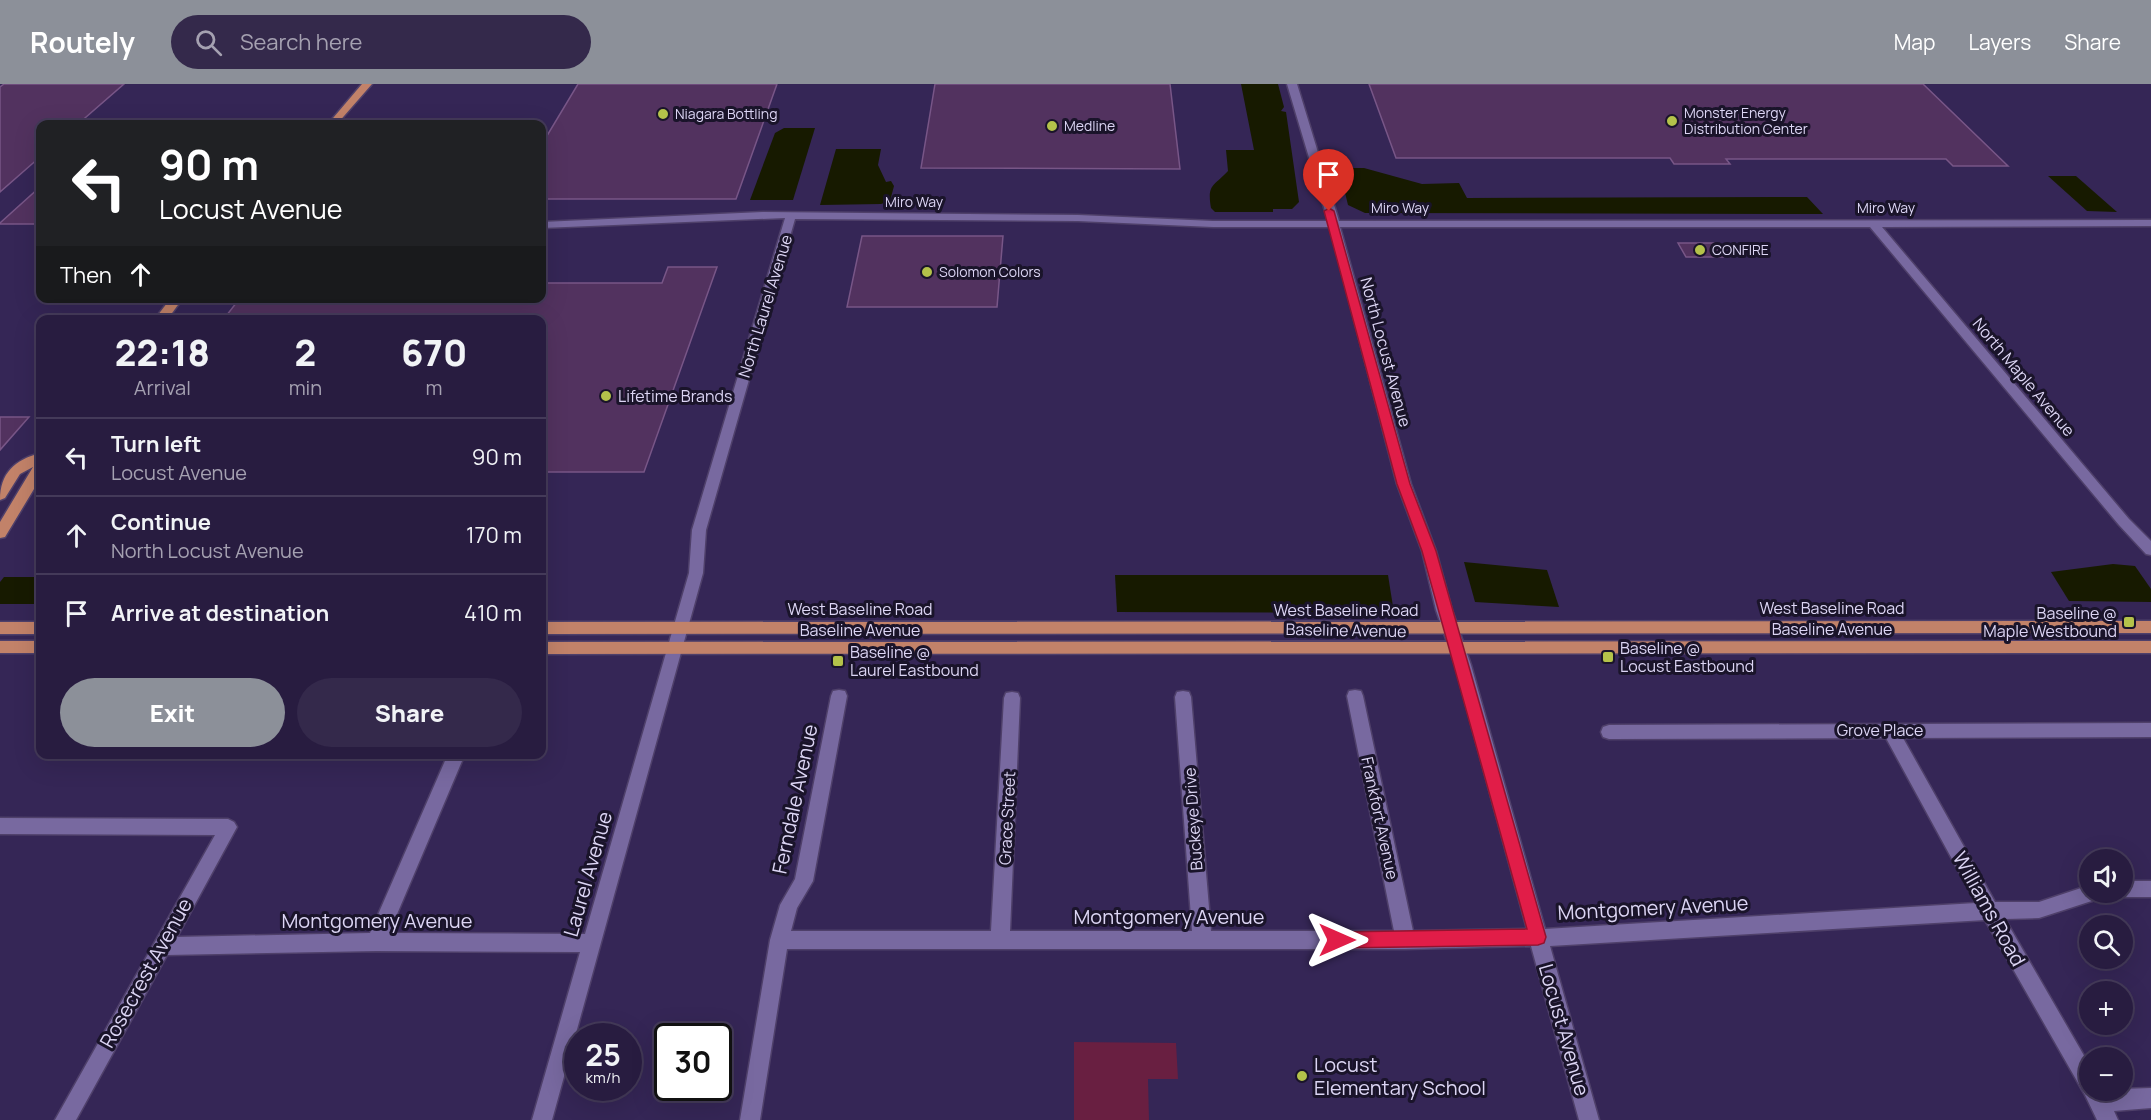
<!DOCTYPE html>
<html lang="en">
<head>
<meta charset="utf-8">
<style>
  :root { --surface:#281c40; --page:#34294b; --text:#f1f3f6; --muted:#a5a1b1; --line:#443a59; --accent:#8c9099 }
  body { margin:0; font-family:Manrope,sans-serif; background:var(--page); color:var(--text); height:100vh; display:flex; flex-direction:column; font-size:22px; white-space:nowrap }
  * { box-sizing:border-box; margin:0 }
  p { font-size:20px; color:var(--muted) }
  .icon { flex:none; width:33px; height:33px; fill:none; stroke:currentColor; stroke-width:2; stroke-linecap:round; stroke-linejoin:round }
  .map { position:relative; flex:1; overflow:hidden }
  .side { position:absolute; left:36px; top:231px; width:510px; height:444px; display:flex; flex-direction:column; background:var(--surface); border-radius:12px; box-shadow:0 6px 24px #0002,0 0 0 2px var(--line) }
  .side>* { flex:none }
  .guide { position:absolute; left:36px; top:36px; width:510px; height:183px; border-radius:12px; box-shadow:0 6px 24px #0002,0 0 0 2px var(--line); background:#202124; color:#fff; overflow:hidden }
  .tools { position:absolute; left:2079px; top:765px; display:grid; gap:12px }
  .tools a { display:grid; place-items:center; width:54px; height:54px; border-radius:50%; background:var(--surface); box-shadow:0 6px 24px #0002,0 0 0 2px var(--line); font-size:30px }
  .speed { position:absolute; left:564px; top:939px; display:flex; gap:12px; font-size:30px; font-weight:700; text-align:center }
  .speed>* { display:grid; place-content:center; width:78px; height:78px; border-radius:50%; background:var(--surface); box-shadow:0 6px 24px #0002,0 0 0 2px var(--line); line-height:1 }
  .speed small { font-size:15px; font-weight:400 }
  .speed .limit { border:3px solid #111; border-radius:9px; background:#fff; color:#111 }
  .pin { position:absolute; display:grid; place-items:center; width:51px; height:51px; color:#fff; margin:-62px -26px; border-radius:50% 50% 50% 0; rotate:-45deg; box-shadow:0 0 6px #0007 }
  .pin .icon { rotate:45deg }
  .me { position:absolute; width:66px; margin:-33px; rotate:90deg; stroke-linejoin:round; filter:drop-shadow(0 0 4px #0008) }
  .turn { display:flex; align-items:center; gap:21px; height:126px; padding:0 24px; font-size:27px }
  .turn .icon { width:78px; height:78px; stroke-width:2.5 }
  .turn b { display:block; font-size:42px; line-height:51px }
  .then { display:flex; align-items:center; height:57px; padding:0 24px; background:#0003; gap:12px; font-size:22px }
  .eta { display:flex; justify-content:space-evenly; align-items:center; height:102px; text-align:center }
  .eta b { font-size:36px; font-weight:800; line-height:42px }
  .primary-button { display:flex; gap:12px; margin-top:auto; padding:12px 24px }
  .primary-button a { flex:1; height:69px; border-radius:36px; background:var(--accent); color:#fff; font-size:24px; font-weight:800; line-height:69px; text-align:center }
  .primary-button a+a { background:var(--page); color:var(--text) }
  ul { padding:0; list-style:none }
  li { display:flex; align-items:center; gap:18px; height:78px; padding:0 24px; border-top:2px solid var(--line) }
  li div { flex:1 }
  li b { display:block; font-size:22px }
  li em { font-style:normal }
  header { display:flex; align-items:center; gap:36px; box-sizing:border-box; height:84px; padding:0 30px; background:var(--accent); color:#fff }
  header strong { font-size:28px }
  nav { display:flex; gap:33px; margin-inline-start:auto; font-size:21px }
  .search { width:420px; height:54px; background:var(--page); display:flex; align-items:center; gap:15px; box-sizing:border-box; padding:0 21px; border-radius:33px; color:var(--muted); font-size:22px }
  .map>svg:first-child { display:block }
</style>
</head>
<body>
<header>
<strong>Routely</strong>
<div class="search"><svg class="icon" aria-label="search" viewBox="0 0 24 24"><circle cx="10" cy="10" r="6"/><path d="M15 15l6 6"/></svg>Search here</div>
<nav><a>Map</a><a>Layers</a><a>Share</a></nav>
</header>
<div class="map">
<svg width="2151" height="1036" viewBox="0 0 2151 1036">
  <rect width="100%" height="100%" fill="#352656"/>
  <!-- green -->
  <polygon fill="#691f41" points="1074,958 1176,959 1178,995 1148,995 1149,1036 1074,1036"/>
  <!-- water -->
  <g fill="#171a00">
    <path d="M 1241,0 L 1278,0 L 1284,23 L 1281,27 L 1286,28 L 1299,118 L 1292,125 L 1273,125 L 1273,128 L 1215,128 L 1211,124 C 1207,100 1213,103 1228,87 L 1226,66 L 1254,66 Z"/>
    <polygon points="784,44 815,44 793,116 750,116 775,49"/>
    <polygon points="836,65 881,65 878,81 886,98 891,97 894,102 890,117 881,120 820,121"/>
    <polygon points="1339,84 1364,84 1422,100 1459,99 1467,114 1807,113 1823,130 1365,129 1348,121"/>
    <polygon points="2048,92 2076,92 2117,128 2087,127"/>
    <polygon points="1464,478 1547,486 1559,523 1475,518"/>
    <polygon points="2113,480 2135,482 2151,505 2151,518 2069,517 2051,488"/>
    <polygon points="1115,491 1388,491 1394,529 1117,528"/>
    <polygon points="4,493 40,493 40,520 0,520 0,498"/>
  </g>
  <!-- building -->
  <g fill="#52325f" stroke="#785687" stroke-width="1.5">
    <polygon points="4,0 124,0 78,40 40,40 40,73 0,108 0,3"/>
    <polygon points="578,0 777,0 736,115 542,115 542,60"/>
    <polygon points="935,0 1170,0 1180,85 921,84"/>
    <polygon points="1369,0 1923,0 2008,82 1953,82 1946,75 1726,75 1730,80 1674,80 1670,74 1396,74"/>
    <polygon points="40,103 40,140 0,140 0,139"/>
    <polygon points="862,152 1003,152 997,223 847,223"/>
    <polygon points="1678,159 1714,159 1723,173 1686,173"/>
    <polygon points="668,183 717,183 644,388 542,388 542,236 223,236 240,214 542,214 542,199 662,199"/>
    <polygon points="0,333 29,333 0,366"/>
  </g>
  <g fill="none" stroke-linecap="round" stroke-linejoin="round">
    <!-- minor casing -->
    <g stroke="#4f406a" stroke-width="3">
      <g id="minor">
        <polygon points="1287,0 1297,0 1339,137 2151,136 2151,142 1882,143 2129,435 2151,457 2151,471 2146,470 2119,441 1870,143 1340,143 1411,400 1436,467 1452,526 1471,581 1545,845 1976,819 1886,654 1609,655 1603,653 1601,648 1603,643 1609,641 2151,639 2151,653 1903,654 1995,818 2039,818 2090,801 2090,808 2104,808 2101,814 2039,834 2005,835 2090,982 2090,1006 2151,1004 2151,1024 2114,1027 2118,1036 2097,1036 2085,1011 1985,836 1550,862 1599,1036 1579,1036 1531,862 1405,865 787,865 760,1036 740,1036 770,856 780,821 795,795 831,612 833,607 839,606 845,607 847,612 813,797 797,824 791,847 991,847 1004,614 1006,609 1012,608 1018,609 1020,614 1010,847 1192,847 1175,613 1177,608 1183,607 1189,608 1191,613 1211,847 1394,847 1347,612 1349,607 1355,606 1361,607 1363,612 1413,847 1527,845 1455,581 1436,526 1422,467 1397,400 1330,143 1213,143 1078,137 795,135 706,446 703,489 552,1036 532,1036 580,868 376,867 167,871 76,1036 55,1036 215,751 0,750 0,734 228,735 234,738 237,743 177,853 370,849 448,670 465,670 389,849 585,850 689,489 692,446 785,134 542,144 542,138 763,128 1078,131 1213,137 1328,137"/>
        <polygon points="2122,797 2151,797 2151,813 2122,813 2116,811 2114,808 2122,808"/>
      </g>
    </g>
    <!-- major casing -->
    <g stroke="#4f406a" stroke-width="3">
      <g id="major">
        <polygon points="362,0 372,0 337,40 328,40"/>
        <polygon points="171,214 183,214 167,236 154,236"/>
        <path d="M 40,369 L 40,395 L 5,453 L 0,454 L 0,438 L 33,383 L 20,390 L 5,414 L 0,416 C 0,389 15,376 40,369 Z"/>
        <polygon points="2151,537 2151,549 542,550 542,538"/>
        <rect x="0" y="538" width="40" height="12"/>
        <rect x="0" y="557" width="40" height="12"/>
        <polygon points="2151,557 2151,569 542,570 542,558"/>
      </g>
    </g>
    <!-- minor -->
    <use href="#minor" fill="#7869a0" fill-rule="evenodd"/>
    <!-- major -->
    <use href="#major" fill="#c28269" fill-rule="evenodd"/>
  </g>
  <!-- route -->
  <polygon fill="#e11d48" stroke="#92132f" stroke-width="1.5" points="1329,124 1334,127 1410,400 1436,467 1546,853 1544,859 1538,861 1337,864 1331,862 1329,856 1331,850 1337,848 1527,845 1422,467 1397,400 1324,127"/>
  <!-- markers -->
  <g fill="#b4c24a" stroke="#1a142a" stroke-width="2">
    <circle cx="663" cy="30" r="6"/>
    <circle cx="1672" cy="37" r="6"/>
    <circle cx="1052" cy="42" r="6"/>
    <circle cx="1700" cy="166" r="6"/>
    <circle cx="927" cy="188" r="6"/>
    <circle cx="606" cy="312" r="6"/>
    <rect x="2123" y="532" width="12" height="12" rx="3"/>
    <rect x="1602" y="567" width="12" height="12" rx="3"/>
    <rect x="832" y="571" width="12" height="12" rx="3"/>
    <circle cx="1302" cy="992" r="6"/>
  </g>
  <g text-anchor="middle" stroke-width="6" stroke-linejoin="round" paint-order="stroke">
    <!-- far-poi labels -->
    <g font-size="14" fill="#dcd5f4" stroke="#1a142a" text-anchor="start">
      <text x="1684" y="34">Monster Energy<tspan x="1684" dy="16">Distribution Center</tspan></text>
      <text x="675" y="35">Niagara Bottling</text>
      <text x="1064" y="47">Medline</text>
      <text x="1712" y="171">CONFIRE</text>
      <text x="939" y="193">Solomon Colors</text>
    </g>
    <!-- far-street labels -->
    <g font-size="14" fill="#dcd5f4" stroke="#1a142a">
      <text x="914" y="123">Miro Way</text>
      <text x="1400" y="129">Miro Way</text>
      <text x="1886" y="129">Miro Way</text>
    </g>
    <!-- street labels -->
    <g font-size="16" fill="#dcd5f4" stroke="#1a142a">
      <text transform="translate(765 222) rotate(-73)" y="6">North Laurel Avenue</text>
      <text transform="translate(1386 268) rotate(75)" y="6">North Locust Avenue</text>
      <text transform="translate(2024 293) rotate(50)" y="6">North Maple Avenue</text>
      <text x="1832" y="530">West Baseline Road</text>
      <text x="860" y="531">West Baseline Road</text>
      <text x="1346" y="532">West Baseline Road</text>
      <text x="1832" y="551">Baseline Avenue</text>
      <text x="860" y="552">Baseline Avenue</text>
      <text transform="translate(1346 546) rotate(1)" y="6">Baseline Avenue</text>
      <text x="1880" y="652">Grove Place</text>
      <text transform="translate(1007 734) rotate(-87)" y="6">Grace Street</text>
      <text transform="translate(1380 734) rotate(78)" y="6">Frankfort Avenue</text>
      <text transform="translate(1193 735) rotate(-94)" y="6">Buckeye Drive</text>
    </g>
    <!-- poi labels -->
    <g font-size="16" fill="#dcd5f4" stroke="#1a142a" text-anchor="start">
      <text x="618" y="318">Lifetime Brands</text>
      <text x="2117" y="535" text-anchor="end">Baseline @<tspan x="2117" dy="18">Maple Westbound</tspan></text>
      <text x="1620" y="570">Baseline @<tspan x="1620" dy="18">Locust Eastbound</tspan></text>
      <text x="850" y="574">Baseline @<tspan x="850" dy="18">Laurel Eastbound</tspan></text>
    </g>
    <!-- near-street labels -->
    <g font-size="20" fill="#dcd5f4" stroke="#1a142a">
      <text transform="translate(795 715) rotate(-78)" y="7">Ferndale Avenue</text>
      <text transform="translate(588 790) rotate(-74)" y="7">Laurel Avenue</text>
      <text transform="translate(1653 824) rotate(-3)" y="7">Montgomery Avenue</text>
      <text transform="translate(1989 825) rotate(61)" y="7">Williams Road</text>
      <text x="1169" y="840">Montgomery Avenue</text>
      <text x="377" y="844">Montgomery Avenue</text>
      <text transform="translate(146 889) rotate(-61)" y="7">Rosecrest Avenue</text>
      <text transform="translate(1564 946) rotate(74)" y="7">Locust Avenue</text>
    </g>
    <!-- near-poi labels -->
    <g font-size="20" fill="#dcd5f4" stroke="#1a142a" text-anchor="start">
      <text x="1314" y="988">Locust<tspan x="1314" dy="23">Elementary School</tspan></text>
    </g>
  </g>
</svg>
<div class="tools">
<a><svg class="icon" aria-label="sound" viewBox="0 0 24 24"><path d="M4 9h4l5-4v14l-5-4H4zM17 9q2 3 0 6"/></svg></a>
<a><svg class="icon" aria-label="search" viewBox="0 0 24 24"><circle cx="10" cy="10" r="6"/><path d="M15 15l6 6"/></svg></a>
<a>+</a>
<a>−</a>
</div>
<div class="speed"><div>25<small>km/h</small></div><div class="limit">30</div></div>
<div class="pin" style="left:1329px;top:127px;background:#d93025"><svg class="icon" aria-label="arrive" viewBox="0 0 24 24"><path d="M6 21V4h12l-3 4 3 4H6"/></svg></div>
<svg class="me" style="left:1337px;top:856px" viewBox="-20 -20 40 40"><path d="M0-17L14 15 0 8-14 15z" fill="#e11d48" stroke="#fff" stroke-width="4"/></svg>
<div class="guide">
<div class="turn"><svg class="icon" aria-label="left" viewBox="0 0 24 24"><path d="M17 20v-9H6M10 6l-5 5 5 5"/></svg><div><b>90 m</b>Locust Avenue</div></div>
<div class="then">Then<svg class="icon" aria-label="ahead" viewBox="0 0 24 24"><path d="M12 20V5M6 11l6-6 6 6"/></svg></div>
</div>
<section class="side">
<div class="eta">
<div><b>22:18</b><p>Arrival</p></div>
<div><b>2</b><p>min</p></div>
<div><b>670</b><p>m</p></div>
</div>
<ul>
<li><svg class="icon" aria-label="left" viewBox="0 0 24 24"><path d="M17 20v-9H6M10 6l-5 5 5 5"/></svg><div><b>Turn left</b><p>Locust Avenue</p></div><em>90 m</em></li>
<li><svg class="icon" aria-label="ahead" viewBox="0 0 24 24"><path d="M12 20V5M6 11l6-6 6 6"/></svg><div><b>Continue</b><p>North Locust Avenue</p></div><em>170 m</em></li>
<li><svg class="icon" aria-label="arrive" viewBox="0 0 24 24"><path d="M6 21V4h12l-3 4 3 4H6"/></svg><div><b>Arrive at destination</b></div><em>410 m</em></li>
</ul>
<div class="primary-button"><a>Exit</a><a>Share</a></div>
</section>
</div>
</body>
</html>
